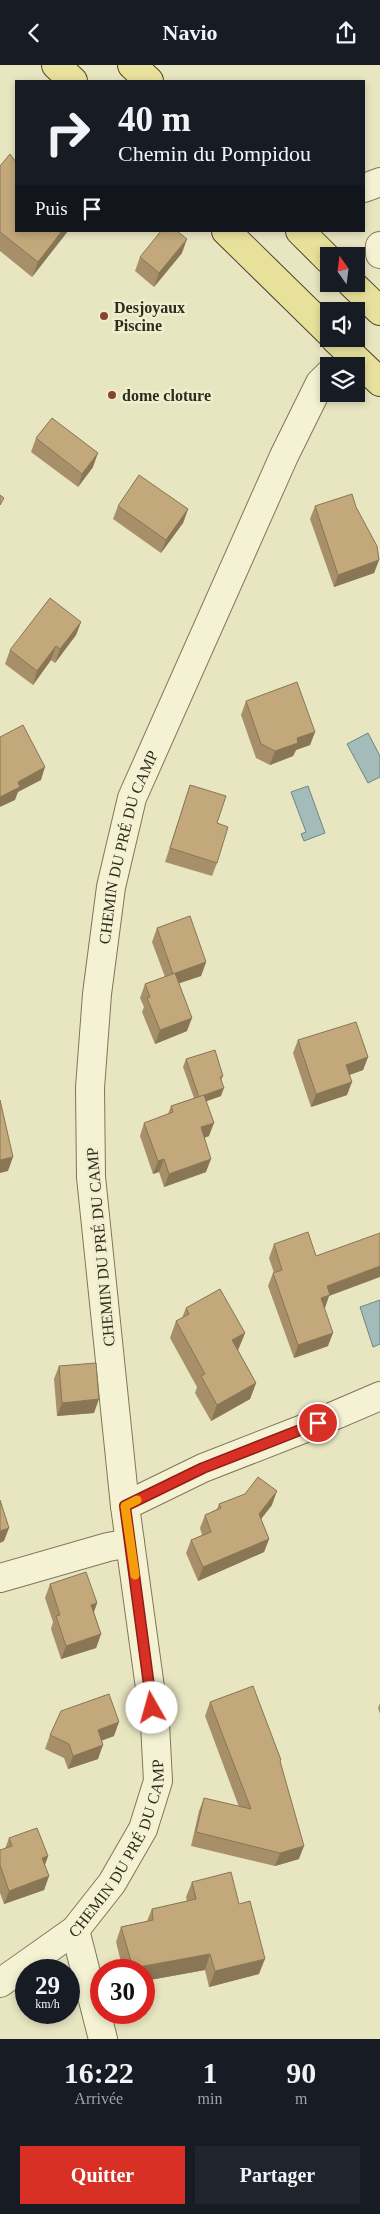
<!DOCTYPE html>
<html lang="fr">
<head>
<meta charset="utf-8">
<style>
  :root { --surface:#171b24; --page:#20242c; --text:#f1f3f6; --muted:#9ea1a6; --accent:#d93025 }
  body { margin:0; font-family:"Times New Roman",serif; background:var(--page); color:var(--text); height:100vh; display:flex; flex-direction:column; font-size:19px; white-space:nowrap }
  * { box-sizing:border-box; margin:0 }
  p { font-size:16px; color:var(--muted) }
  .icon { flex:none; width:28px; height:28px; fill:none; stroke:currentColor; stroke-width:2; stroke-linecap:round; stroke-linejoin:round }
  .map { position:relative; height:1974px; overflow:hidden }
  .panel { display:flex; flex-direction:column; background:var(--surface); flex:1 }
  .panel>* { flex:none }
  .hud { position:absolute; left:15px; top:15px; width:350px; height:152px; border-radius:0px; box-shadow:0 2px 8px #0003; background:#171b24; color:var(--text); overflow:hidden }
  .needle { width:32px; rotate:346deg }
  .fabs { position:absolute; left:320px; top:182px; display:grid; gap:10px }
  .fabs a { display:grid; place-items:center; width:45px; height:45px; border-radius:0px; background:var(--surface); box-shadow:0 2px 8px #0003; font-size:25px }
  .speed { position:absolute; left:15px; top:1894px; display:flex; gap:10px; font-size:25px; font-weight:700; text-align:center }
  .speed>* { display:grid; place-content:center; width:65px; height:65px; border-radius:50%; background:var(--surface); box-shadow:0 2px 8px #0003; line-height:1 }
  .speed small { font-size:12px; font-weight:400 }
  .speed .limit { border:8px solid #d22; background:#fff; color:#111 }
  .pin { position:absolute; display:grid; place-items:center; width:42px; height:42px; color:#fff; margin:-21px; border:2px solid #fff; border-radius:50%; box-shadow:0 1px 5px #0007 }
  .me { position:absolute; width:55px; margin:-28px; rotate:353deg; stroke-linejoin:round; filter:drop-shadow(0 0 4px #0008) }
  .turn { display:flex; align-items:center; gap:18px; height:105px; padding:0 20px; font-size:22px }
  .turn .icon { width:65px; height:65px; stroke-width:2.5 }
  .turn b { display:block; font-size:35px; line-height:42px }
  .then { display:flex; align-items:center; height:48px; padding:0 20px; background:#0003; gap:10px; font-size:19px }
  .eta { display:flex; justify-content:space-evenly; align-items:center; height:85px; text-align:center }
  .eta b { font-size:30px; font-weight:700; line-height:35px }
  .button { display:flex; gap:10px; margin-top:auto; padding:10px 20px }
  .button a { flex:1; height:58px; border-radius:0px; background:var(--accent); color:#fff; font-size:20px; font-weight:700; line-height:58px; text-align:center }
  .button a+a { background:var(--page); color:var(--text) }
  header { display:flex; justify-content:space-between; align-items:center; height:65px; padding:0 20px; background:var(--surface); font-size:22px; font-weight:700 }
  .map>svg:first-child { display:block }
</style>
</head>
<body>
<header><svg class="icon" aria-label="back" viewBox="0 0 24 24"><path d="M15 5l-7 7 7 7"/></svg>Navio<svg class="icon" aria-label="share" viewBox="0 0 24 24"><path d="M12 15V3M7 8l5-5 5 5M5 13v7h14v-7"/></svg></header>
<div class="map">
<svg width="380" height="1974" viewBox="0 0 380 1974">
  <rect width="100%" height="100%" fill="#e8e5c1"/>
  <!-- water -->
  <g fill="#a3bbb9" stroke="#6b8787">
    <polygon points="368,668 380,691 380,712 368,718 347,679"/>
    <polygon points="308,721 325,768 304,776 301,769 306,767 291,727"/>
    <polygon points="380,1235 380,1279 373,1282 360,1242"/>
  </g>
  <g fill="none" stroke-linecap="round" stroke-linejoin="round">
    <!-- minor casing -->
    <g stroke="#7f765a" stroke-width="30">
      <g id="minor">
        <polyline points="125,1441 203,1403 303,1364 380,1331"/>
        <polyline points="0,1513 108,1482 130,1478"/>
        <polyline points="75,1865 103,1974"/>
        <path id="s1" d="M 0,1918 L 75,1865 L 112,1818 L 143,1764 L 158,1716 L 155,1659 L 125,1441 L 91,1112 L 90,1023 L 97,929 L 111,822 L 132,733 L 284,391 L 320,318 L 329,309"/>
      </g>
    </g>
    <!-- tertiary casing -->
    <g stroke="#7f765a" stroke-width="30">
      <g id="tertiary">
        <polyline points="364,123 380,117"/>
        <polyline points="380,181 380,189"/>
      </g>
    </g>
    <!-- primary casing -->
    <g stroke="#4d442e" stroke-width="30">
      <g id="primary">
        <polyline points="56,0 73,16"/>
        <polyline points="132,0 149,16"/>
        <polyline points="226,166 329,267"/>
        <polyline points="300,166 329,195"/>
        <polyline points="352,219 380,246"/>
        <polyline points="335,274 380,317"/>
      </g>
    </g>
    <!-- minor -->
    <use href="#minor" stroke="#f4f2d3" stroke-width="28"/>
    <!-- tertiary -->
    <use href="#tertiary" stroke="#f4f2d3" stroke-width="28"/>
    <!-- primary -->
    <use href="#primary" stroke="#e8e19c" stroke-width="28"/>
  </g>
  <!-- wall -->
  <g fill="#a79069">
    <polygon points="0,101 16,166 68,166 32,212 0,186"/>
    <polygon points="182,188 154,222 135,206 140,192"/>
    <polygon points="36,373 93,402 78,422 31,387"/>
    <polygon points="118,441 188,444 183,458 161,488 113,454"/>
    <polygon points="315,441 356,442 379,495 374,508 334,522 310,454"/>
    <polygon points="81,557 76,570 55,598 51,595 33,620 5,599 10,585"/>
    <polygon points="246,636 315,667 310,680 296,685 293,691 270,700 256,693 241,650"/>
    <polygon points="190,720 217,758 217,798 212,811 165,797"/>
    <polygon points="157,863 206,897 201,911 179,918 187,966 155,979 142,947 144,942 140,933 145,919 165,912 152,877"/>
    <polygon points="298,975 368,992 363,1005 349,1010 347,1030 311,1042 293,988"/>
    <polygon points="186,994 223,1011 221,1016 221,1031 206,1036 209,1071 204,1073 206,1107 164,1122 159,1107 153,1109 140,1071 144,1058 168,1049 171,1041 194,1033 183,1002"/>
    <polygon points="274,1179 329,1231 324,1243 328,1281 294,1293 268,1221 273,1208 274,1208 269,1193"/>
    <polygon points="186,1243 245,1268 238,1285 256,1318 250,1334 211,1356 195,1328 197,1322 170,1273 176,1256 182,1253"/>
    <polygon points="59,1301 94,1348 57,1351 54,1314"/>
    <polygon points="245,1429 272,1440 261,1454 269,1474 264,1487 198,1516 186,1488 191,1475 202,1470 200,1463 205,1450 217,1444 219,1439"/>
    <polygon points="50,1519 97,1538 94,1547 101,1569 96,1583 61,1594 51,1564 53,1557 45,1533"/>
    <polygon points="210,1637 280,1698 299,1794 275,1801 191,1781 199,1746 204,1733 239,1742 205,1651"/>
    <polygon points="380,1638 380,1649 378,1643"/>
    <polygon points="50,1670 114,1671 102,1675 98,1694 68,1704 64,1693 45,1684"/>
    <polygon points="9,1773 48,1791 45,1800 49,1811 44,1825 4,1839 0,1828 0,1785 5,1784"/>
    <polygon points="192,1817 259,1909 209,1922 205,1905 144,1916 144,1905 123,1905 116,1877 121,1862 147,1856 152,1844 187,1836 186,1832"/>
  </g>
  <!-- shaded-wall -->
  <g fill="#887655">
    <polygon points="62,166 68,166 32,212 38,197"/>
    <polygon points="187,174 182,188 154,222 159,208"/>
    <polygon points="98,388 93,402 78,422 82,409"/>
    <polygon points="188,444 183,458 161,488 166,475"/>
    <polygon points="379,495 374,508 334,522 338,510"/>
    <polygon points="81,557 76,570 55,598 60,584"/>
    <polygon points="56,581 51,595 33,620 37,606"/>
    <polygon points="315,667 310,680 296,685 293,691 270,700 275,686 297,673"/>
    <polygon points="45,702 41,715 18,727 15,735 0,742 0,732 18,717"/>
    <polygon points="206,897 201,911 168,922 173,909"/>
    <polygon points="192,953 187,966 155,979 160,965"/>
    <polygon points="368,992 363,1005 341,1013 346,1000"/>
    <polygon points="352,1017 347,1030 311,1042 316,1029"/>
    <polygon points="224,1023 221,1031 196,1040 199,1032"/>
    <polygon points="214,1058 209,1071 196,1076 201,1062"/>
    <polygon points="13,1092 8,1106 0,1108 0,1095"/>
    <polygon points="164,1094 159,1107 153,1109 158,1096"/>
    <polygon points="211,1094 206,1107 164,1122 169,1109"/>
    <polygon points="380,1201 380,1212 329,1231 325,1243 316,1246 321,1233 327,1221"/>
    <polygon points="245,1268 238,1285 226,1291 232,1275"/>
    <polygon points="333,1268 328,1281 294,1293 298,1280"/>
    <polygon points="256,1318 250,1334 211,1356 217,1340"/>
    <polygon points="99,1334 94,1348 57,1351 62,1338"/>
    <polygon points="277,1426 272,1440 254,1463 259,1449"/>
    <polygon points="9,1463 4,1476 0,1478 0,1466"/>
    <polygon points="269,1474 264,1487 198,1516 203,1502"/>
    <polygon points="97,1538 92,1552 91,1540"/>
    <polygon points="101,1569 96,1583 61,1594 66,1581"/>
    <polygon points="119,1657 114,1671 93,1679 98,1665"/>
    <polygon points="103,1680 98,1694 68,1704 73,1691"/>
    <polygon points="304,1781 299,1794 275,1801 280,1788"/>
    <polygon points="48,1791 43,1805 42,1793"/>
    <polygon points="49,1811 44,1825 4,1839 9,1826"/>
    <polygon points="210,1889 205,1905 144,1916 144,1905 132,1905 133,1903"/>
    <polygon points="265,1894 259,1909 209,1922 215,1906"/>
  </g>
  <!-- building -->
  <g fill="#c2a87a" stroke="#887655">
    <polygon points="10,89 16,97 16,166 62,166 38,197 0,167 0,101"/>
    <polygon points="161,166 177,166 187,174 159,208 140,192"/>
    <polygon points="52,353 98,388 82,409 36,373"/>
    <polygon points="139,410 188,444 166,475 118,441"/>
    <polygon points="352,429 356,442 377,481 379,495 338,510 315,441"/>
    <polygon points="0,430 4,433 0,440"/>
    <polygon points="50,533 81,557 60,584 56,581 37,606 10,585"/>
    <polygon points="297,617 315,667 297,673 298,678 275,686 261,679 246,636"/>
    <polygon points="23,660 45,702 18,717 20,722 0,732 0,672"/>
    <polygon points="190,720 226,731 217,758 228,762 217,798 170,783"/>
    <polygon points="190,851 206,897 173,909 157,863"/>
    <polygon points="175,908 192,953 160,965 147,933 150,932 145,919"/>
    <polygon points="356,957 368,992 346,1000 352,1017 316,1029 298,975"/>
    <polygon points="215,985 223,1011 220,1012 224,1023 199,1032 186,994"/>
    <polygon points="204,1030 214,1058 201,1062 211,1094 169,1109 164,1094 158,1096 144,1058 173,1047 171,1041"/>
    <polygon points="0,1035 13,1092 0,1095"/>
    <polygon points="308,1167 316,1191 380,1168 380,1201 327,1221 330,1230 321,1233 333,1268 298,1280 273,1208 282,1205 274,1179"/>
    <polygon points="220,1224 245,1268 232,1275 256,1318 217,1340 201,1311 205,1309 176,1256 189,1249 186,1243"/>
    <polygon points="96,1298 99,1334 62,1338 59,1301"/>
    <polygon points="258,1412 277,1426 259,1449 269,1474 203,1502 191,1475 211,1467 205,1450 221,1443 219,1439 245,1429"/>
    <polygon points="0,1435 9,1463 0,1466"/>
    <polygon points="86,1507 97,1538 91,1540 101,1569 66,1581 56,1551 60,1550 50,1519"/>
    <polygon points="253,1621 281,1695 280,1696 304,1781 280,1788 196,1767 204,1733 251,1744 210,1637"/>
    <polygon points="109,1629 119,1657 98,1665 103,1680 73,1691 69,1679 50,1670 61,1646"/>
    <polygon points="37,1763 48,1791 42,1793 49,1811 9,1826 0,1800 0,1785 12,1781 9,1773"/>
    <polygon points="231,1807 239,1839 250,1836 265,1894 215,1906 210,1889 133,1903 121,1862 153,1855 152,1844 196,1834 192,1817"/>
  </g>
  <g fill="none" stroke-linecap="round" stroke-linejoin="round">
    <!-- route casing -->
    <g stroke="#8d1f18" stroke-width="12">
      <polyline id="route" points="152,1643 125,1441 203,1403 318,1358"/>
    </g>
    <!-- route -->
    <use href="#route" stroke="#d93025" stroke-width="9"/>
    <!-- slow -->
    <polyline stroke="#f59e0b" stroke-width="9" points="135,1510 125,1441 137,1435"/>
  </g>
  <!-- markers -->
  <g fill="#884431" stroke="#f0eecf" stroke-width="2">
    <circle cx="104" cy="251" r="5"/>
    <circle cx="112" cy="330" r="5"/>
  </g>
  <g text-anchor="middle" stroke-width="5" stroke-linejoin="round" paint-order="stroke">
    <!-- poi labels -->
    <g font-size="16" font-weight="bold" fill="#312b1d" stroke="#f0eecf" text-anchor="start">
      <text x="114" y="248">Desjoyaux<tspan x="114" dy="18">Piscine</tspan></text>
      <text x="122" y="336">dome cloture</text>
    </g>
    <!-- street labels -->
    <g font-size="16" fill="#312b1d" stroke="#f0eecf">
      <text dy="6" stroke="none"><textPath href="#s1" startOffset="1206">CHEMIN DU PRÉ DU CAMP</textPath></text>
      <text transform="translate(100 1182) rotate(-95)" y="6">CHEMIN DU PRÉ DU CAMP</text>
      <text dy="6" stroke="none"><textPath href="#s1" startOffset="186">CHEMIN DU PRÉ DU CAMP</textPath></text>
    </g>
  </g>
</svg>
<div class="fabs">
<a><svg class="needle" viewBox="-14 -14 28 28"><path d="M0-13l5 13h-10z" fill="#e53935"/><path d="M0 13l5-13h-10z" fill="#9ea1a6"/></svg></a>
<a><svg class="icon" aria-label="sound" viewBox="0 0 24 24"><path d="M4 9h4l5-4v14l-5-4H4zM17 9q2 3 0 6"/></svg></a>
<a><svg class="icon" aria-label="layers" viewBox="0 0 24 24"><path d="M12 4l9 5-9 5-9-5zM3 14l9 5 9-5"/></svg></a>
</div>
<div class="speed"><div>29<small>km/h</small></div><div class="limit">30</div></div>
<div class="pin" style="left:318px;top:1358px;background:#d93025"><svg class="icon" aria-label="arrive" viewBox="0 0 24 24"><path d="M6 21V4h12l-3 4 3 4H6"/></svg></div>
<svg class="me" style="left:152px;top:1643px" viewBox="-20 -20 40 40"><circle r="19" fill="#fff"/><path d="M0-13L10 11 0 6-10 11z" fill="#d93025"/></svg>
<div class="hud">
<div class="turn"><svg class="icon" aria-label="right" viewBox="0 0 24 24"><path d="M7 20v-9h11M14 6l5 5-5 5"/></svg><div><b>40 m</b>Chemin du Pompidou</div></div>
<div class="then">Puis<svg class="icon" aria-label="arrive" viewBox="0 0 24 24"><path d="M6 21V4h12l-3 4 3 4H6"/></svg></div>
</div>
</div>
<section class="panel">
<div class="eta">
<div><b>16:22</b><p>Arrivée</p></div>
<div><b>1</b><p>min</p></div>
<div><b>90</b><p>m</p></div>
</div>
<div class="button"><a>Quitter</a><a>Partager</a></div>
</section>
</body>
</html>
